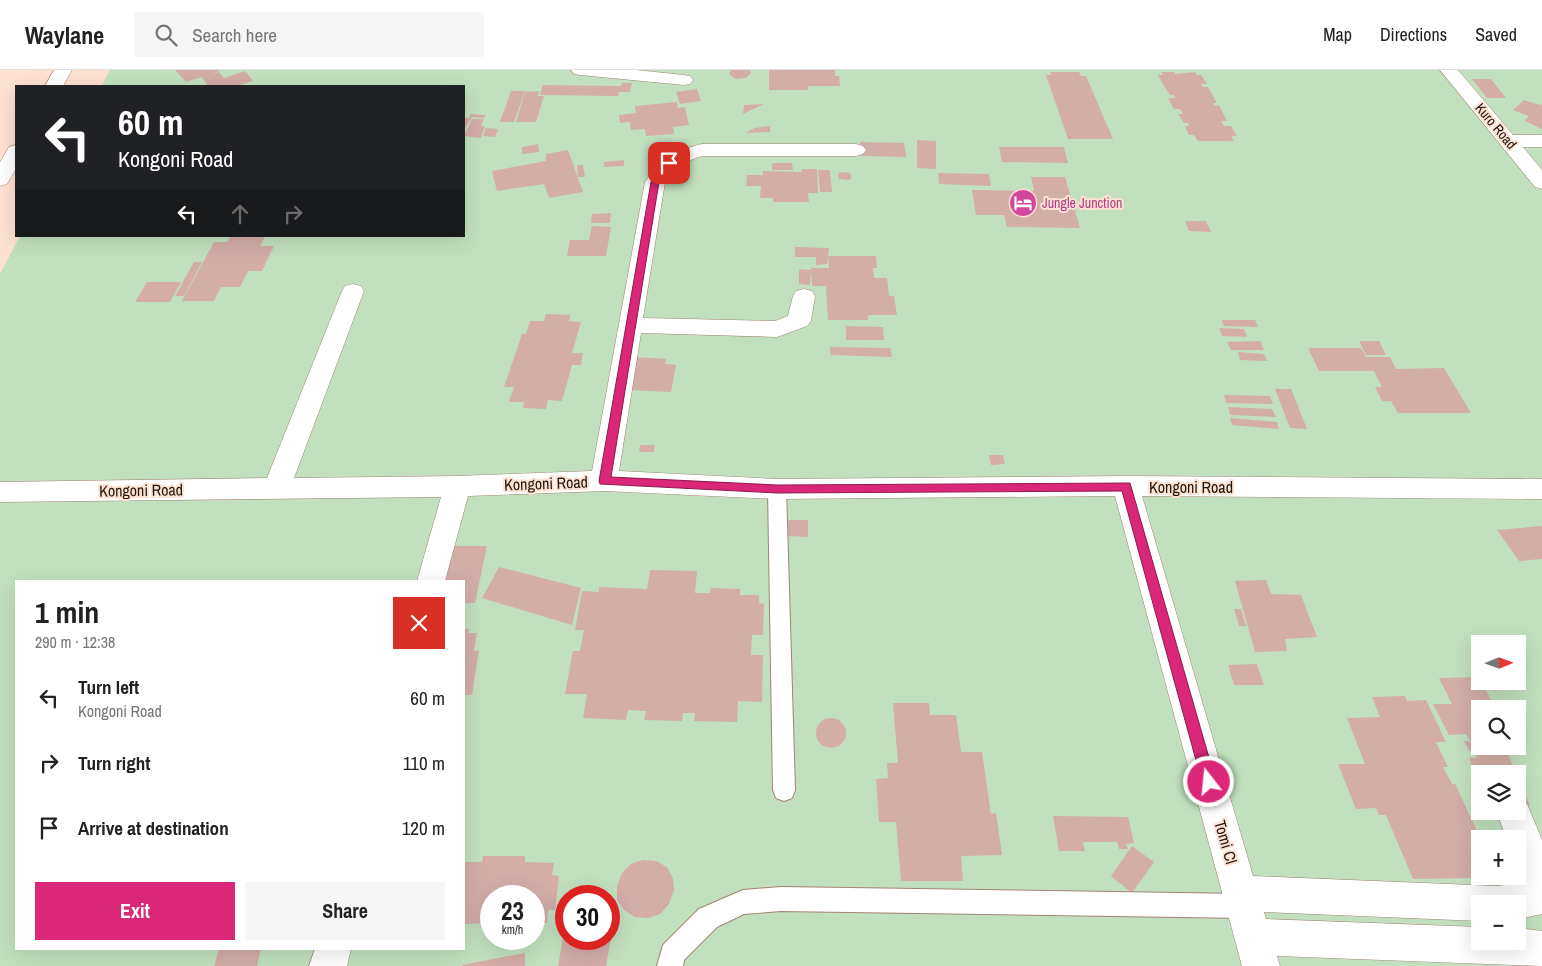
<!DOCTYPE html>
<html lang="en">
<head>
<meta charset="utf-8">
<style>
  :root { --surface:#fff; --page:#f6f6f6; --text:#222; --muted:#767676; --line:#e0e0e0; --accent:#db2777 }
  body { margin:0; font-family:"Archivo Narrow",sans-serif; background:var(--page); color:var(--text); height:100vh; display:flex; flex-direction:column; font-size:19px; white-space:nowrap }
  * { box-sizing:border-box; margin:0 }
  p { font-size:16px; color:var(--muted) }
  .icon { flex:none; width:28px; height:28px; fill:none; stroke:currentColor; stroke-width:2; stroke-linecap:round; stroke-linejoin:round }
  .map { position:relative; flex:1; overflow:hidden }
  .panel { position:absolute; left:15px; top:510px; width:450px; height:370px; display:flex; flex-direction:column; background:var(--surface); border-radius:0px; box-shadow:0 5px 20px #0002 }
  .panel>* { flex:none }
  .banner { position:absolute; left:15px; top:15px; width:450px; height:152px; border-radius:0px; box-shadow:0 5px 20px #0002; background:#202124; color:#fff; overflow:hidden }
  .needle { width:32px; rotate:89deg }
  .fabs { position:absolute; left:1471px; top:565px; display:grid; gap:10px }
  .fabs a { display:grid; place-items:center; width:55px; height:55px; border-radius:0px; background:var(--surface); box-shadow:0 5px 20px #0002; font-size:25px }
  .speed { position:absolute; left:480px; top:815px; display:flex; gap:10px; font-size:25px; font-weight:700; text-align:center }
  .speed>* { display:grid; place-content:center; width:65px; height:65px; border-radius:50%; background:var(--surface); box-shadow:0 5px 20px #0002; line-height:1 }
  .speed small { font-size:12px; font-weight:400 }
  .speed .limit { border:8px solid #d22; background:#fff; color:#111 }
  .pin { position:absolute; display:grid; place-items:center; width:42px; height:42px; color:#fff; margin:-21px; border-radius:10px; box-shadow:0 2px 8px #0006 }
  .me { position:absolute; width:55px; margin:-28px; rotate:344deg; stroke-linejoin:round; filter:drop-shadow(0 0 4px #0008) }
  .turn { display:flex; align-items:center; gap:18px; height:105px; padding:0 20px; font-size:22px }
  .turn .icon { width:65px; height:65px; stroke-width:2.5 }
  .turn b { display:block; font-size:35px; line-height:42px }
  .lanes { display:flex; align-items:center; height:48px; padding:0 20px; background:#0003; justify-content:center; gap:25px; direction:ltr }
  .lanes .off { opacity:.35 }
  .round { display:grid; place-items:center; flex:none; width:52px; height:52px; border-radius:0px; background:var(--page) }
  .overview { display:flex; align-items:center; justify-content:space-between; height:85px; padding:0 20px }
  h1 { font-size:30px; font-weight:800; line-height:38px }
  .primary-button { display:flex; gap:10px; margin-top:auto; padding:10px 20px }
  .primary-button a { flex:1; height:58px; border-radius:0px; background:var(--accent); color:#fff; font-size:20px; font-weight:800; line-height:58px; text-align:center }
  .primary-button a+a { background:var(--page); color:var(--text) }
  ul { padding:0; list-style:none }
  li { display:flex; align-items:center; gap:15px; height:65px; padding:0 20px }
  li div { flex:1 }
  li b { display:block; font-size:19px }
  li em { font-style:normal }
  header { display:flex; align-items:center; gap:30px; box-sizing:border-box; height:70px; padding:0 25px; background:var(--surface); border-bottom:1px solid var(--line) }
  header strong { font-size:24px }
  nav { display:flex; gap:28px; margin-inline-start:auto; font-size:18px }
  .search { width:350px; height:45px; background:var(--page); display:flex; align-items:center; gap:12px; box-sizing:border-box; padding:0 18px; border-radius:0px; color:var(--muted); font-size:19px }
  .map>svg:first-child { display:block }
</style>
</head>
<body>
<header>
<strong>Waylane</strong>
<div class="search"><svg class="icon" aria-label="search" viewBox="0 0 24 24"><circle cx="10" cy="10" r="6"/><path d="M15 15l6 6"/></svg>Search here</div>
<nav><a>Map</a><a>Directions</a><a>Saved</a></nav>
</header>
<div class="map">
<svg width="1542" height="896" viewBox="0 0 1542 896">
  <rect width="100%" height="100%" fill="#fde1d2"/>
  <!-- green -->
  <path fill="#c2e0bf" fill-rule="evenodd" d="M 110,0 L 1542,0 L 1542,896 L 0,896 L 0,204 L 20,166 L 464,166 L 464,16 L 102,16 ZM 16,511 L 464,511 L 464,879 L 16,879 ZM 1480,574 L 1518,574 L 1518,611 L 1480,611 ZM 1480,639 L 1518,639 L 1518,676 L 1480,676 ZM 1480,704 L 1518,704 L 1518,741 L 1480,741 ZM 1480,769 L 1518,769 L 1518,806 L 1480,806 ZM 491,826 L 534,826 L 534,869 L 491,869 ZM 566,826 L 609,826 L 609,869 L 566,869 ZM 1480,834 L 1518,834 L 1518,871 L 1480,871 Z"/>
  <!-- building -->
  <g fill="#d3ada8">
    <polygon points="175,0 221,0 212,4 219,2 224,8 245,1 253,11 236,16 201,16 207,14 202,7 186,12"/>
    <polygon points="731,0 750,0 751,3 746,8 735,9 729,4"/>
    <polygon points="769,0 835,0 835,6 839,6 840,16 808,16 808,20 769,20"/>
    <polygon points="1050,2 1079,2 1081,6 1086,6 1113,69 1068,69 1046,5 1051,5"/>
    <polygon points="1161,2 1174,2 1175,4 1195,2 1197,5 1201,5 1207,14 1201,14 1203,17 1208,17 1217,33 1213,33 1215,36 1219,35 1227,51 1221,51 1224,56 1231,56 1237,66 1231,66 1234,71 1198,71 1194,65 1189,65 1185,56 1189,56 1188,53 1184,53 1178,44 1183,44 1180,39 1174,39 1168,28 1175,28 1174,25 1170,25 1164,16 1158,5 1163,5"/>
    <polygon points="1472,9 1491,9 1506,28 1487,28"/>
    <polygon points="622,13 632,13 630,22 619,22 618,26 540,25 543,15 621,16"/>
    <polygon points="697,19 701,31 680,34 676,22"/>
    <polygon points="511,21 525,21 514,52 500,52"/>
    <polygon points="539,21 538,26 544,26 536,52 516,52 525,22"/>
    <polygon points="1524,30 1539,35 1542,34 1542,59 1525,51 1529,46 1513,40"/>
    <polygon points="677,32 678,38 685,37 689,55 673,57 674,64 646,66 645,59 631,60 630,52 620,53 619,45 636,43 635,36"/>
    <polygon points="764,34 743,44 744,35"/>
    <polygon points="471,44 486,45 484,48 472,47 464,60 464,48 469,48"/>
    <polygon points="472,49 484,49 481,56 485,56 481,68 464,66"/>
    <polygon points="770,56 770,62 745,63 755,58"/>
    <polygon points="486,58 498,59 495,67 483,66"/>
    <polygon points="917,70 936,71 936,99 917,98"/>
    <polygon points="860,72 904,73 906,87 861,86"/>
    <polygon points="538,74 539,82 522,84 522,77"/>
    <polygon points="999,77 1064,77 1068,93 1002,92"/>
    <polygon points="568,80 583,122 549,128 544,114 497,121 492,101 546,91 546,84"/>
    <polygon points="624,90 624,96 604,97 604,92"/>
    <polygon points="772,93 792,93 793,100 772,100"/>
    <polygon points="577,95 583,95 585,107 578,107"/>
    <polygon points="802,99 817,99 818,123 808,123 809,132 773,132 773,128 760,128 761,116 746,116 747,105 763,105 763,101 801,102"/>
    <polygon points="818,100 830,100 832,122 820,122"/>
    <polygon points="846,102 851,104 851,109 847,110 839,109 838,103"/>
    <polygon points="938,103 989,104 991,116 939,114"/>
    <polygon points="1031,107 1065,107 1080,158 1007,157 1004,145 976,145 972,120 1034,121"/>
    <polygon points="611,143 610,153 591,153 592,144"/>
    <polygon points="1185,151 1206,151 1211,162 1189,161"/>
    <polygon points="592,156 611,157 606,186 567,186 570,170 589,170"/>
    <polygon points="230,167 265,167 260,176 274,176 262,201 248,201 240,217 221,217 214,231 182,231 214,172 227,172"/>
    <polygon points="795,177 829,178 827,194 816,195 816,187 795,187"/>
    <polygon points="828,186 876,186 877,198 873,198 874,208 887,208 889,226 894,226 897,245 868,245 868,250 828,250 826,216 812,216 811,198 829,198"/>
    <polygon points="194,192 202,192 184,226 175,226"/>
    <polygon points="799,199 811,200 810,215 799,214"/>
    <polygon points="147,212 181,212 170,232 135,232"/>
    <polygon points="546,244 570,245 569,251 581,252 572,283 583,283 581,295 572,295 562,331 548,330 546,339 523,338 524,332 509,332 514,317 504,317 522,264 526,264 530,251 544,251"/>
    <polygon points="1222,250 1255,250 1258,257 1224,256"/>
    <polygon points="846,256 883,257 884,270 846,270"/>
    <polygon points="1219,258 1244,259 1247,267 1222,266"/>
    <polygon points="1260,271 1264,280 1231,280 1227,272"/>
    <polygon points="1359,271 1379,271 1386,285 1366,285"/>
    <polygon points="830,277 890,278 892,287 831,285"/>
    <polygon points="1308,278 1361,278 1366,287 1390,287 1396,299 1444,298 1471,343 1398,343 1391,331 1382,331 1375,317 1382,317 1374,301 1319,301"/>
    <polygon points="1238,282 1264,284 1267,291 1240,290"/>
    <polygon points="636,287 666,289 665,294 676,295 671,322 628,320"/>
    <polygon points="1275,319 1291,319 1307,359 1290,358"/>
    <polygon points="1224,325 1270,326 1273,334 1226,333"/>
    <polygon points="1228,337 1272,339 1276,347 1230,345"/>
    <polygon points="1230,348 1277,352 1279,359 1232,355"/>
    <polygon points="640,375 655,375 654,382 639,382"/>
    <polygon points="989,385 1003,385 1005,394 991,395"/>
    <polygon points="787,450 808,450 808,467 787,466"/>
    <polygon points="1542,456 1542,489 1519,491 1497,460"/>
    <polygon points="450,476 487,476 475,533 464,533 464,511 441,511"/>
    <polygon points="499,497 581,518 572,555 482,528"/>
    <polygon points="650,500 697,501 695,523 710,523 711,518 740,519 740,525 759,525 759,533 764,534 763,565 752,565 751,585 763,585 762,632 738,631 737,652 694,651 695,643 683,643 682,651 644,650 646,641 628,640 626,650 583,648 587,624 565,624 573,581 580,581 584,560 575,560 582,521 599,522 599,517 647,519"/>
    <polygon points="1266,510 1271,524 1301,525 1317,567 1285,569 1287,581 1255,582 1235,511"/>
    <polygon points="1234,539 1241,539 1246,556 1239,556"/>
    <polygon points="464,559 469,559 468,563 477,563 474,581 479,580 472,625 464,625"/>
    <polygon points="1257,594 1264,615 1234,615 1228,595"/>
    <polygon points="1479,607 1496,639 1480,639 1480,671 1470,671 1466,664 1449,665 1433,634 1452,634 1439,608"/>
    <polygon points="1405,626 1407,631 1426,630 1446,672 1436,672 1448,697 1443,697 1452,714 1455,714 1481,769 1480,808 1413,809 1386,745 1379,745 1376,738 1356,739 1338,694 1365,694 1347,648 1380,647 1372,627"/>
    <polygon points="893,633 929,633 930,645 956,645 961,682 982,682 991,744 996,743 1002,785 961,786 963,811 901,811 896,752 879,752 876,709 888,708 887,693 898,693"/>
    <circle cx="831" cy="663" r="15"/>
    <polygon points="1464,671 1480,672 1480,676 1505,676 1516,704 1481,704 1474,702 1469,688 1477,688 1474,682 1469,681"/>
    <polygon points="1518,706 1530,736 1518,735"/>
    <polygon points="1053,746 1128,747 1134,773 1126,774 1128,779 1119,779 1117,772 1083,772 1085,781 1059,781"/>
    <polygon points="1132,776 1154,792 1132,823 1111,806"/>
    <polygon points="483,786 525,786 525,792 554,793 552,805 559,806 555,840 548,840 547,853 534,853 534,826 491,826 491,853 464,854 464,792 482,792"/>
    <polygon points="643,790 656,791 667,797 673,808 674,820 669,834 660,844 648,848 635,847 624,840 617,830 617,816 622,803 631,794"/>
    <polygon points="565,857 566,869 609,869 609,862 612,862 606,896 558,896"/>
    <polygon points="219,879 261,879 257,896 214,896"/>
    <polygon points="525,883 525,896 462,896 462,895"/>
  </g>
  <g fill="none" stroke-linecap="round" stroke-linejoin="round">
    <!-- lane casing -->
    <g stroke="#a38373" stroke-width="2">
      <g id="lane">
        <polygon points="777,412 783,414 786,419 795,720 792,728 784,731 776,728 773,720 768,419 771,414"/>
        <polygon points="781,817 1244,824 1253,827 1256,836 1253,845 1244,848 781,841 744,844 717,857 684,890 683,896 657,896 663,875 699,839 743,820"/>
      </g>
    </g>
    <!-- street casing -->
    <g stroke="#a38373" stroke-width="1">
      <g id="street">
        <polygon points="571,0 636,0 684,5 690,6 693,10 690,14 684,15 580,5 574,4"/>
        <polygon points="1440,0 1458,0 1513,65 1542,65 1542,77 1523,77 1542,100 1542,119 1535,117"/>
        <path d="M 702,74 L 856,74 L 863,76 L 866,80 L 863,84 L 856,86 L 702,86 C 685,91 675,99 665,112 L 643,248 L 775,251 L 788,246 L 793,226 L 796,221 L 804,219 L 812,221 L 815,226 L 811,251 L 807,256 L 777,267 L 641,263 L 619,401 L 777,409 L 1126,406 L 1542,409 L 1542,429 L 1142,426 L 1253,806 L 1497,816 L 1520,813 L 1518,769 L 1507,769 L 1498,746 L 1500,741 L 1518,741 L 1518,730 L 1527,734 L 1542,770 L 1542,844 L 1518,849 L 1518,834 L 1480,834 L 1480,851 L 1264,842 L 1266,849 L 1480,857 L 1480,871 L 1518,871 L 1518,858 L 1542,861 L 1542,896 L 1277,886 L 1280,896 L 1242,896 L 1115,426 L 777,429 L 604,421 L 468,426 L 445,511 L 417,511 L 441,427 L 0,432 L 0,412 L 267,408 L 342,221 L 345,216 L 353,214 L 361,216 L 364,221 L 294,408 L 457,406 L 592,401 L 645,112 C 662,88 674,81 702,74 Z"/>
        <polygon points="315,879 351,879 347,896 309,896"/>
      </g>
    </g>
    <!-- secondary casing -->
    <g stroke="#a38373" stroke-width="1">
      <g id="secondary">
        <polygon points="54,0 72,0 63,16 45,16"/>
        <polygon points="16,75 16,99 7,114 0,116 0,92 9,77"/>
      </g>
    </g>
    <!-- lane -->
    <use href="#lane" fill="#fff" fill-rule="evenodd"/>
    <!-- street -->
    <use href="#street" fill="#fff" fill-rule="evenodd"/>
    <!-- secondary -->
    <use href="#secondary" fill="#fff" fill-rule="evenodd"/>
  </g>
  <!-- route -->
  <polygon fill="#db2777" stroke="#8e194d" points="666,91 673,93 659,112 611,407 777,415 1130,413 1216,712 1214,717 1209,719 1204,717 1202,712 1122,421 777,423 600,414 599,411 651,112"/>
  <!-- icons -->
  <defs>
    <g id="hotel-disc" transform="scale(1.4375)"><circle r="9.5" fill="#d1479c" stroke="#fde1d2"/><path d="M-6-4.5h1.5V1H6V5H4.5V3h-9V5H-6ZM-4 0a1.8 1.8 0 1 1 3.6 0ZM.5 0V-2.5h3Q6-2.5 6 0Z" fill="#fff"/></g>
  </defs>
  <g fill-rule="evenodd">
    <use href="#hotel-disc" x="1023" y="133"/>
  </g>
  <g text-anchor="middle" stroke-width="4" stroke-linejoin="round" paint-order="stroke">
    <!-- far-street labels -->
    <g font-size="14" fill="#231710" stroke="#fde1d2">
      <text transform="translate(1496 56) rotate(50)" y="5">Kuro Road</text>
    </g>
    <!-- far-hotel labels -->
    <g font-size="14" fill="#b23c85" stroke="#fde1d2" text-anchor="start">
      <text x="1042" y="138">Jungle Junction</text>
    </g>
    <!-- street labels -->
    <g font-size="16" fill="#231710" stroke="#fde1d2">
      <text transform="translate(546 413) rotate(-2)" y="6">Kongoni Road</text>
      <text x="1191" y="423">Kongoni Road</text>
      <text transform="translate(141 420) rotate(-1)" y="6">Kongoni Road</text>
      <text transform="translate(1226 772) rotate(74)" y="6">Tomi Cl</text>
    </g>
  </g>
</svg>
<div class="fabs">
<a><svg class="needle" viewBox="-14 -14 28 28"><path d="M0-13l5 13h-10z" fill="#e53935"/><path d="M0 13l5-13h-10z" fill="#767676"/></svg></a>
<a><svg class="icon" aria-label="search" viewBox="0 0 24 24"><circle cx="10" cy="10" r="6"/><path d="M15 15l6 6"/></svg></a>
<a><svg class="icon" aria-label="layers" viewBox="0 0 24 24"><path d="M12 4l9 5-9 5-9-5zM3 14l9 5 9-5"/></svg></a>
<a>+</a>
<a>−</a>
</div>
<div class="speed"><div>23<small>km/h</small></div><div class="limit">30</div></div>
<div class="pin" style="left:669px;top:93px;background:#d93025"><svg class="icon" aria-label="arrive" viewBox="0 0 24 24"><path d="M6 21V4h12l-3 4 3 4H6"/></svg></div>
<svg class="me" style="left:1209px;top:712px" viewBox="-20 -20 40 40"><circle r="17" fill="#db2777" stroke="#fff" stroke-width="3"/><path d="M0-11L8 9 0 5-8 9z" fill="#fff"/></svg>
<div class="banner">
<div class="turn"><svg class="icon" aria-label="left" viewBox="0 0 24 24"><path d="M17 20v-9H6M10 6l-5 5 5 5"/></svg><div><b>60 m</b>Kongoni Road</div></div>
<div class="lanes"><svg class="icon" aria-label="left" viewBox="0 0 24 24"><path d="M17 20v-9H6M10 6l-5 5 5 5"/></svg><svg class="icon off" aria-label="ahead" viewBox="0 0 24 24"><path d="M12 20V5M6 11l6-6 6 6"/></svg><svg class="icon off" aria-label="right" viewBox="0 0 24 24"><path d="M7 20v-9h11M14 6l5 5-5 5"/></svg></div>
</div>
<section class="panel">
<div class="overview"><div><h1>1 min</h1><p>290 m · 12:38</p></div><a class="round" style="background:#d93025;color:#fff"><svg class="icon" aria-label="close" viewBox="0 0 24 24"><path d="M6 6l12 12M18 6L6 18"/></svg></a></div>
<ul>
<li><svg class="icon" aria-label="left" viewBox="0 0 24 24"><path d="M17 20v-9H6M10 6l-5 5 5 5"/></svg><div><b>Turn left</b><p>Kongoni Road</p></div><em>60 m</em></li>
<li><svg class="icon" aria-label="right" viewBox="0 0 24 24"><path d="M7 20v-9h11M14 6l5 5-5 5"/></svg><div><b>Turn right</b></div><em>110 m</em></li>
<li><svg class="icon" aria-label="arrive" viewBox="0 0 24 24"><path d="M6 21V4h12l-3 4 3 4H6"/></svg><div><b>Arrive at destination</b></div><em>120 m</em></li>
</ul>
<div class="primary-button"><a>Exit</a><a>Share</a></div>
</section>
</div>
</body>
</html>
